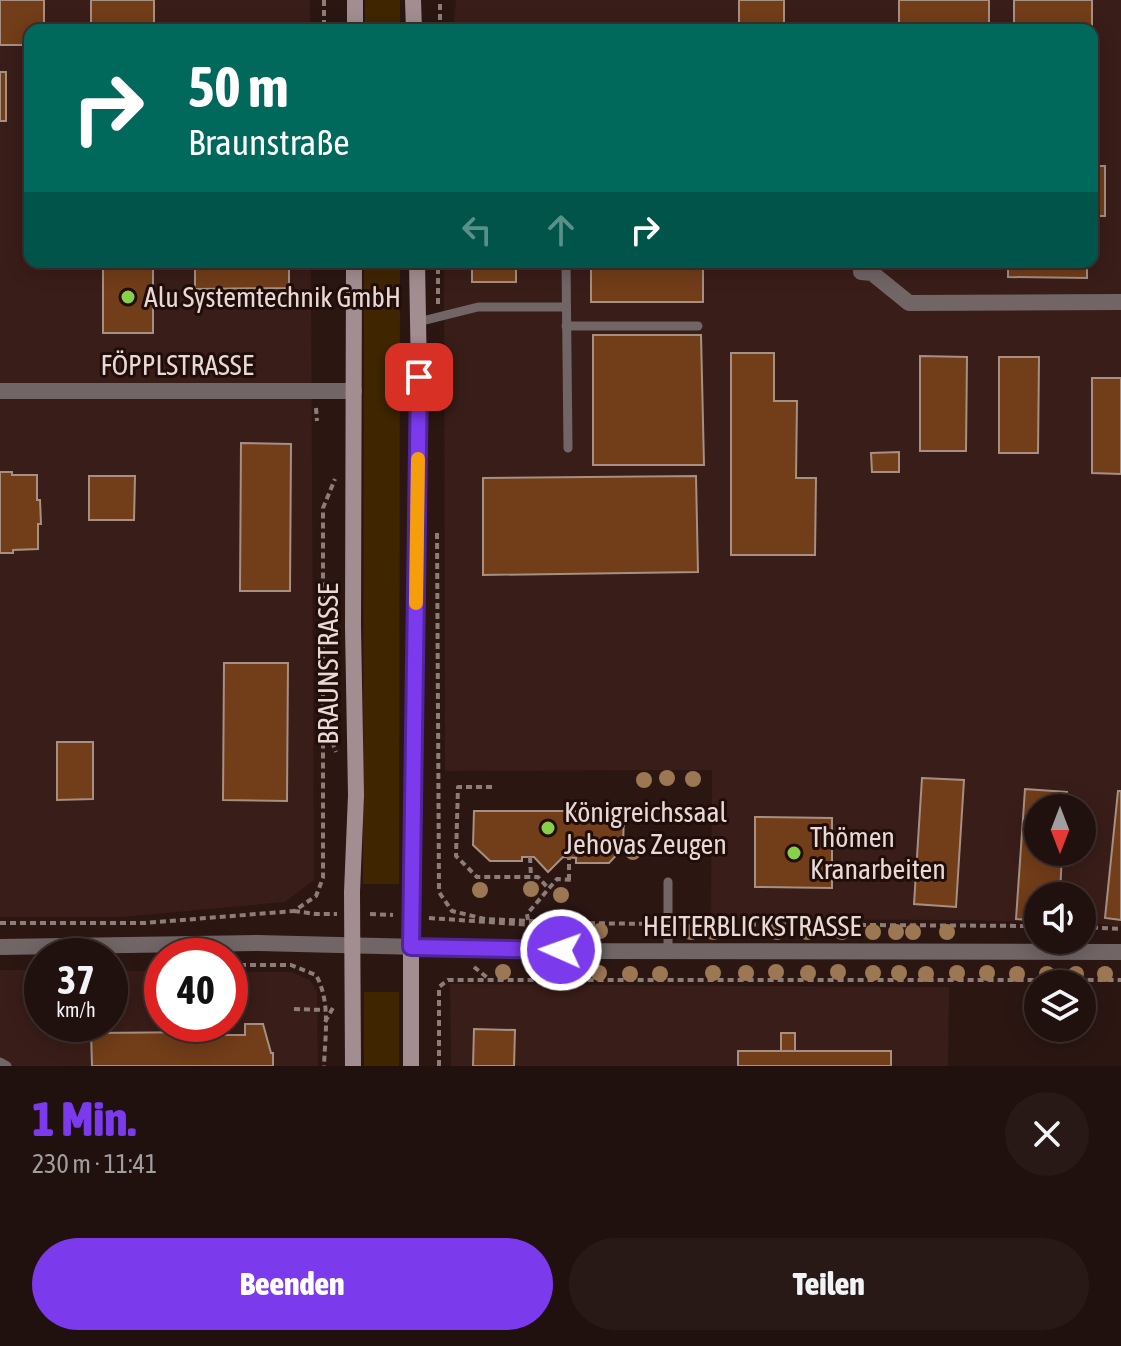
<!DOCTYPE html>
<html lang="de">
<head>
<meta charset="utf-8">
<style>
  :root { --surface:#20100e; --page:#281917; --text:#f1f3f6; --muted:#a29d9e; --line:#3d302e; --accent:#7c3aed }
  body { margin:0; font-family:"Asap Condensed",sans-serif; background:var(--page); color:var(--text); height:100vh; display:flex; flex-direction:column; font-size:30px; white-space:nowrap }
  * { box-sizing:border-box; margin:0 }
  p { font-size:26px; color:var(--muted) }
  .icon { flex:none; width:44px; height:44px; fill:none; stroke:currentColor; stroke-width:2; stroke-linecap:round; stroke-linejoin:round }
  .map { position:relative; height:1066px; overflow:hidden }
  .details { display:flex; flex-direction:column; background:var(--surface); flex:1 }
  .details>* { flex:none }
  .hud { position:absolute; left:24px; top:24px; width:1074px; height:244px; border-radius:16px; box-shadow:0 4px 20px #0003,0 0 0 2px var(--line); background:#00695c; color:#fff; overflow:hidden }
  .needle { width:52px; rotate:180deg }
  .buttons { position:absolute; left:1024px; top:794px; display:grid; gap:16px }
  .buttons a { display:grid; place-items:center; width:72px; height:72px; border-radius:50%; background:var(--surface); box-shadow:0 4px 20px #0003,0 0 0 2px var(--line); font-size:40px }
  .speed { position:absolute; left:24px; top:938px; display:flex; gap:16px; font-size:40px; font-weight:700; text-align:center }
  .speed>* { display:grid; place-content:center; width:104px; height:104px; border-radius:50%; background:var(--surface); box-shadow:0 4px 20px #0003,0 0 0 2px var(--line); line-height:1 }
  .speed small { font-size:20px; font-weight:400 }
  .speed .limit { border:12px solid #d22; background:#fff; color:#111 }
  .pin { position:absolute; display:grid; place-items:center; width:68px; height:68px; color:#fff; margin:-34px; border-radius:16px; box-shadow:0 4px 12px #0006 }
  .me { position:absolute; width:88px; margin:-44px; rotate:272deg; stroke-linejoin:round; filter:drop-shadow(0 0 6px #0008) }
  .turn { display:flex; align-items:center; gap:28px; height:168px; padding:0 32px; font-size:36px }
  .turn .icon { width:104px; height:104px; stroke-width:2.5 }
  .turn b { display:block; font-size:56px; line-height:68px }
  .lanes { display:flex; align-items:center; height:76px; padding:0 32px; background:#0003; justify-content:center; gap:40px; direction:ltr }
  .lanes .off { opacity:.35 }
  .round { display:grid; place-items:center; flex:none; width:84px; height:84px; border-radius:42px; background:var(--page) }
  .headline { display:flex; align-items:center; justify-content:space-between; height:136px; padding:0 32px }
  h1 { font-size:48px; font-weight:800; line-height:60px; color:var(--accent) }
  .button { display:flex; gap:16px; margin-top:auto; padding:16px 32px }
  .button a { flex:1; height:92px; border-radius:48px; background:var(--accent); color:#fff; font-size:32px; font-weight:800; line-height:92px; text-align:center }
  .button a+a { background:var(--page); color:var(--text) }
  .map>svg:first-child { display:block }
</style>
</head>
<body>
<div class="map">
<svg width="1121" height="1066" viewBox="0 0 1121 1066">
  <rect width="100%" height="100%" fill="#2b1612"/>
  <!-- built -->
  <g fill="#391d18" fill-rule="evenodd">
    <polygon points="0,0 310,0 310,30 30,30 30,262 311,262 314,880 285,902 122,917 0,917"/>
    <path d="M 456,0 L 1121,0 L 1121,926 L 1082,923 L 1082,896 L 1038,896 L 1038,922 L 956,920 L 711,919 L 712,770 L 445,771 L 444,262 L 1092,262 L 1092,30 L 453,30 ZM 1038,808 L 1082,808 L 1082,852 L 1038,852 Z"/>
    <polygon points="0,970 42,970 42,1024 110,1024 110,971 162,971 162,1024 230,1024 230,972 292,972 310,980 317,991 318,1066 0,1066"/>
    <polygon points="450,984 949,987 948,1066 451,1066"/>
  </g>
  <!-- green -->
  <g fill="#402600">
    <rect x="365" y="0" width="35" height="30"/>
    <polygon points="364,262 400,262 399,884 363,884"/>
    <polygon points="399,992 399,1066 364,1066 364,992"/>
  </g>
  <!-- building -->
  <g fill="#723d19" stroke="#a78f82" stroke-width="2">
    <polygon points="0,0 44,0 44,30 30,30 30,45 0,45"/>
    <rect x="91" y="0" width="63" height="30"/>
    <rect x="739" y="0" width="45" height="24"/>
    <rect x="899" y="0" width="90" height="30"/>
    <polygon points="1014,0 1092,0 1092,35 1092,30 1014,30"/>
    <rect x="0" y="72" width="6" height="49"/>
    <rect x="1092" y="166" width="13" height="50"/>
    <rect x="103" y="262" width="50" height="71"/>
    <polygon points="195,262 289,262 289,288 195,289"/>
    <rect x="472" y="262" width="44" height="20"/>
    <rect x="591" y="262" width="112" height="40"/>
    <polygon points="1008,262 1087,262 1087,278 1008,277"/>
    <polygon points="593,335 701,335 704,465 593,465"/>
    <polygon points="731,353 774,353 774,401 797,401 796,478 816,478 815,555 731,555"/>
    <polygon points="920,356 967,357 966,451 920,451"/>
    <polygon points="999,357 1039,357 1038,453 999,453"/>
    <polygon points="1092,378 1121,378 1121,474 1092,473"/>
    <polygon points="241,443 291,444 290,591 240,591"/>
    <polygon points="899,452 899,472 872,472 871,453"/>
    <polygon points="0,472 12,472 12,475 37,475 37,500 40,500 41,524 38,524 38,549 13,550 13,553 0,553"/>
    <polygon points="89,476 135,476 134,520 89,520"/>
    <polygon points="696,476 698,572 483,575 483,478"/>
    <polygon points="224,663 288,663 287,801 223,800"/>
    <polygon points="57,742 93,742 93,799 57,800"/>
    <polygon points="922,778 964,780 956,907 914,904"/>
    <polygon points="1025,789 1067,792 1065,808 1038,808 1038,852 1062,852 1060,896 1038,896 1038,921 1016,919"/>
    <polygon points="1118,791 1121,791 1121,920 1105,918"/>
    <polygon points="474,811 624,811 623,848 609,863 576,863 576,858 563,857 548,872 534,857 522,857 522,861 490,861 473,845"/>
    <polygon points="755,817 832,818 832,888 755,887"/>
    <polygon points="245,1024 263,1024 271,1053 273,1053 273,1066 92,1066 91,1033 207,1032 207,1035 245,1035"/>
    <polygon points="474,1029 515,1030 514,1066 473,1066"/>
    <rect x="781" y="1033" width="14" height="18"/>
    <rect x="738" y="1051" width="153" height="15"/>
  </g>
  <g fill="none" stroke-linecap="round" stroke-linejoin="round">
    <!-- path -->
    <g stroke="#8e7c79" stroke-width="4" stroke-dasharray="6 4" stroke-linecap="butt">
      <polyline points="324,0 324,30"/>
      <polyline points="440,30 440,0"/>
      <polyline points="438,304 438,262"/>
      <polyline points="316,408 317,421"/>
      <polyline points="437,533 439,892 452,911 485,919 575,923 656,924"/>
      <polyline points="325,723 336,752"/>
      <polyline points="492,787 458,787 456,856 477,877 538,877 549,889"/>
      <polyline points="530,857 531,877"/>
      <polyline points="569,880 569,857"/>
      <polyline points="294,911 316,914 337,914"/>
      <polyline points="370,914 393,915"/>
      <polyline points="429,918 532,925 548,923"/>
      <polyline points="528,920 527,914 557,879 573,880"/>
      <polyline points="0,923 145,923 294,911 316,896 323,878 323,508 335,479"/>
      <polyline points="680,924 1038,926"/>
      <polyline points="1082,927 1121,929"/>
      <path d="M 230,965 L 291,965 L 316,975 C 331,1002 325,1036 324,1066"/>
      <polyline points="474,967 489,979"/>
      <polyline points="294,1009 325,1010"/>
      <polyline points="325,1022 334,1006"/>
      <polyline points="439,1066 439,987 448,980 1121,980"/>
    </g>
    <!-- service -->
    <g stroke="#716566" stroke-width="9">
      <polyline points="566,262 568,448"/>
      <polyline points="418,322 478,307 566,307"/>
      <polyline points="566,326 698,326"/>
      <polyline points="668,952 668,882"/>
      <polyline points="0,1062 7,1066"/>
    </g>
    <!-- minor -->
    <g stroke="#716566" stroke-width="16">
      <polyline points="861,272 872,273 909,303 1121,302"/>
      <polyline points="0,391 354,391"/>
    </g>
    <!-- tertiary -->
    <polyline stroke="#716566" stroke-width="16" points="0,947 258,943 583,951 1121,952"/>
    <!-- secondary -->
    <g stroke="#a28e90" stroke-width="16">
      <polyline points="413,0 414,30"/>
      <polyline points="355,30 355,0"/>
      <polyline points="353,1066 352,892 356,795 353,627 354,262"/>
      <polyline points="411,1066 411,880 419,377 417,262"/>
    </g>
  </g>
  <!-- trees -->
  <g fill="#9c7754">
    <circle cx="667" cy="778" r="8"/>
    <circle cx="693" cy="779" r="8"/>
    <circle cx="644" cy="780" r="8"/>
    <circle cx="633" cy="852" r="8"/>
    <circle cx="531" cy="889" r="8"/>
    <circle cx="480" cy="890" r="8"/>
    <circle cx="561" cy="895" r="8"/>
    <circle cx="579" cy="931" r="8"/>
    <circle cx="600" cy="931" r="8"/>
    <circle cx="691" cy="932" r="8"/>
    <circle cx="713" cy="932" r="8"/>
    <circle cx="777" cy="932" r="8"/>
    <circle cx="807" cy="932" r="8"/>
    <circle cx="842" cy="932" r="8"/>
    <circle cx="873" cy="932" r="8"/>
    <circle cx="896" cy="932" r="8"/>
    <circle cx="913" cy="932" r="8"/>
    <circle cx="947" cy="932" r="8"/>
    <circle cx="503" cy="972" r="8"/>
    <circle cx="776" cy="972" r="8"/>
    <circle cx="838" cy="972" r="8"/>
    <circle cx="599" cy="973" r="8"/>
    <circle cx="713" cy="973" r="8"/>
    <circle cx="746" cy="973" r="8"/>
    <circle cx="808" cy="973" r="8"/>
    <circle cx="873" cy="973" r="8"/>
    <circle cx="899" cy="973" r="8"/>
    <circle cx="957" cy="973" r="8"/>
    <circle cx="987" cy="973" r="8"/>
    <circle cx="566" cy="974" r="8"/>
    <circle cx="630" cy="974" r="8"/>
    <circle cx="660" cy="974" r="8"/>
    <circle cx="926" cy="974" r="8"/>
    <circle cx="1017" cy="974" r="8"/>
    <circle cx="1047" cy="974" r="8"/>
    <circle cx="1076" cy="974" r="8"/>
    <circle cx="1105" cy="974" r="8"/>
  </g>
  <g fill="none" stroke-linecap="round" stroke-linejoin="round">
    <!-- route casing -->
    <g stroke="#51269a" stroke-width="20">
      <polyline id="route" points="419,377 411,947 561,950"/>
    </g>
    <!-- route -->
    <use href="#route" stroke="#7c3aed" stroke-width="14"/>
    <!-- slow -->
    <polyline stroke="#f59e0b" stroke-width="14" points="416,603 418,459"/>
  </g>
  <!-- markers -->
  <g fill="#88cf4a" stroke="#210d09" stroke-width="3">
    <circle cx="128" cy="297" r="8"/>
    <circle cx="548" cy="828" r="8"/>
    <circle cx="794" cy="853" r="8"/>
  </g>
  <g text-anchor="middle" stroke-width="6" stroke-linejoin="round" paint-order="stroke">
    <!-- poi labels -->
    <g font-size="28" fill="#e8d9d6" stroke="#210d09" text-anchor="start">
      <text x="144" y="307">Alu Systemtechnik GmbH</text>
      <text x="564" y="822">Königreichssaal<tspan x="564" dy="32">Jehovas Zeugen</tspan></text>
      <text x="810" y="847">Thömen<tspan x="810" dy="32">Kranarbeiten</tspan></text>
    </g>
    <!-- street labels -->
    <g font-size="28" fill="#e8d9d6" stroke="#210d09">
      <text x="177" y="375">FÖPPLSTRASSE</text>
      <text transform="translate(328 664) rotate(-90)" y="10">BRAUNSTRASSE</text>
      <text x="752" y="936">HEITERBLICKSTRASSE</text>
    </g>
  </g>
</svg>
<div class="buttons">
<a><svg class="needle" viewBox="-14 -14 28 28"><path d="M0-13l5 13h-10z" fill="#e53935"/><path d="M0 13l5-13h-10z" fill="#a29d9e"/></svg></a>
<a><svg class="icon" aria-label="sound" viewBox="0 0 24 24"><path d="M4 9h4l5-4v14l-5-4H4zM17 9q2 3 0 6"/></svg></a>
<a><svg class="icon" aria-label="layers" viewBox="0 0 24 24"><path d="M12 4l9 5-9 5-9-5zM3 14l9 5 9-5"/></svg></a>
</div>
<div class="speed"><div>37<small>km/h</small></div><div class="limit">40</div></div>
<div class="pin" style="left:419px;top:377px;background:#d93025"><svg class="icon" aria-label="arrive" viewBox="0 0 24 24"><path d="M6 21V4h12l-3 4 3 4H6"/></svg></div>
<svg class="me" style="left:561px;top:950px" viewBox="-20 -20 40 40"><circle r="17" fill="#7c3aed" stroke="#fff" stroke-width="3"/><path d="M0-11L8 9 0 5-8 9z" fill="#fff"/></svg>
<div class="hud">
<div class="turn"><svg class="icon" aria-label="right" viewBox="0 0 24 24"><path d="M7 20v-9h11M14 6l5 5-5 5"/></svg><div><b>50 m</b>Braunstraße</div></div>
<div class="lanes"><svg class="icon off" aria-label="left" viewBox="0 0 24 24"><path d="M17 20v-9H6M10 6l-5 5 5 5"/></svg><svg class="icon off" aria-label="ahead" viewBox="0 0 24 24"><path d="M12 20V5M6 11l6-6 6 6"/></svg><svg class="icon" aria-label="right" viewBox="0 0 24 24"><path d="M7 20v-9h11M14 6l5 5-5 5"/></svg></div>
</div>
</div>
<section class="details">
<div class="headline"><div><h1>1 Min.</h1><p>230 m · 11:41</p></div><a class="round"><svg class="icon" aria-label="close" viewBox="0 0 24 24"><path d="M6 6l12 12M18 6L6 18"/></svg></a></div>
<div class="button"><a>Beenden</a><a>Teilen</a></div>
</section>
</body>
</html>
